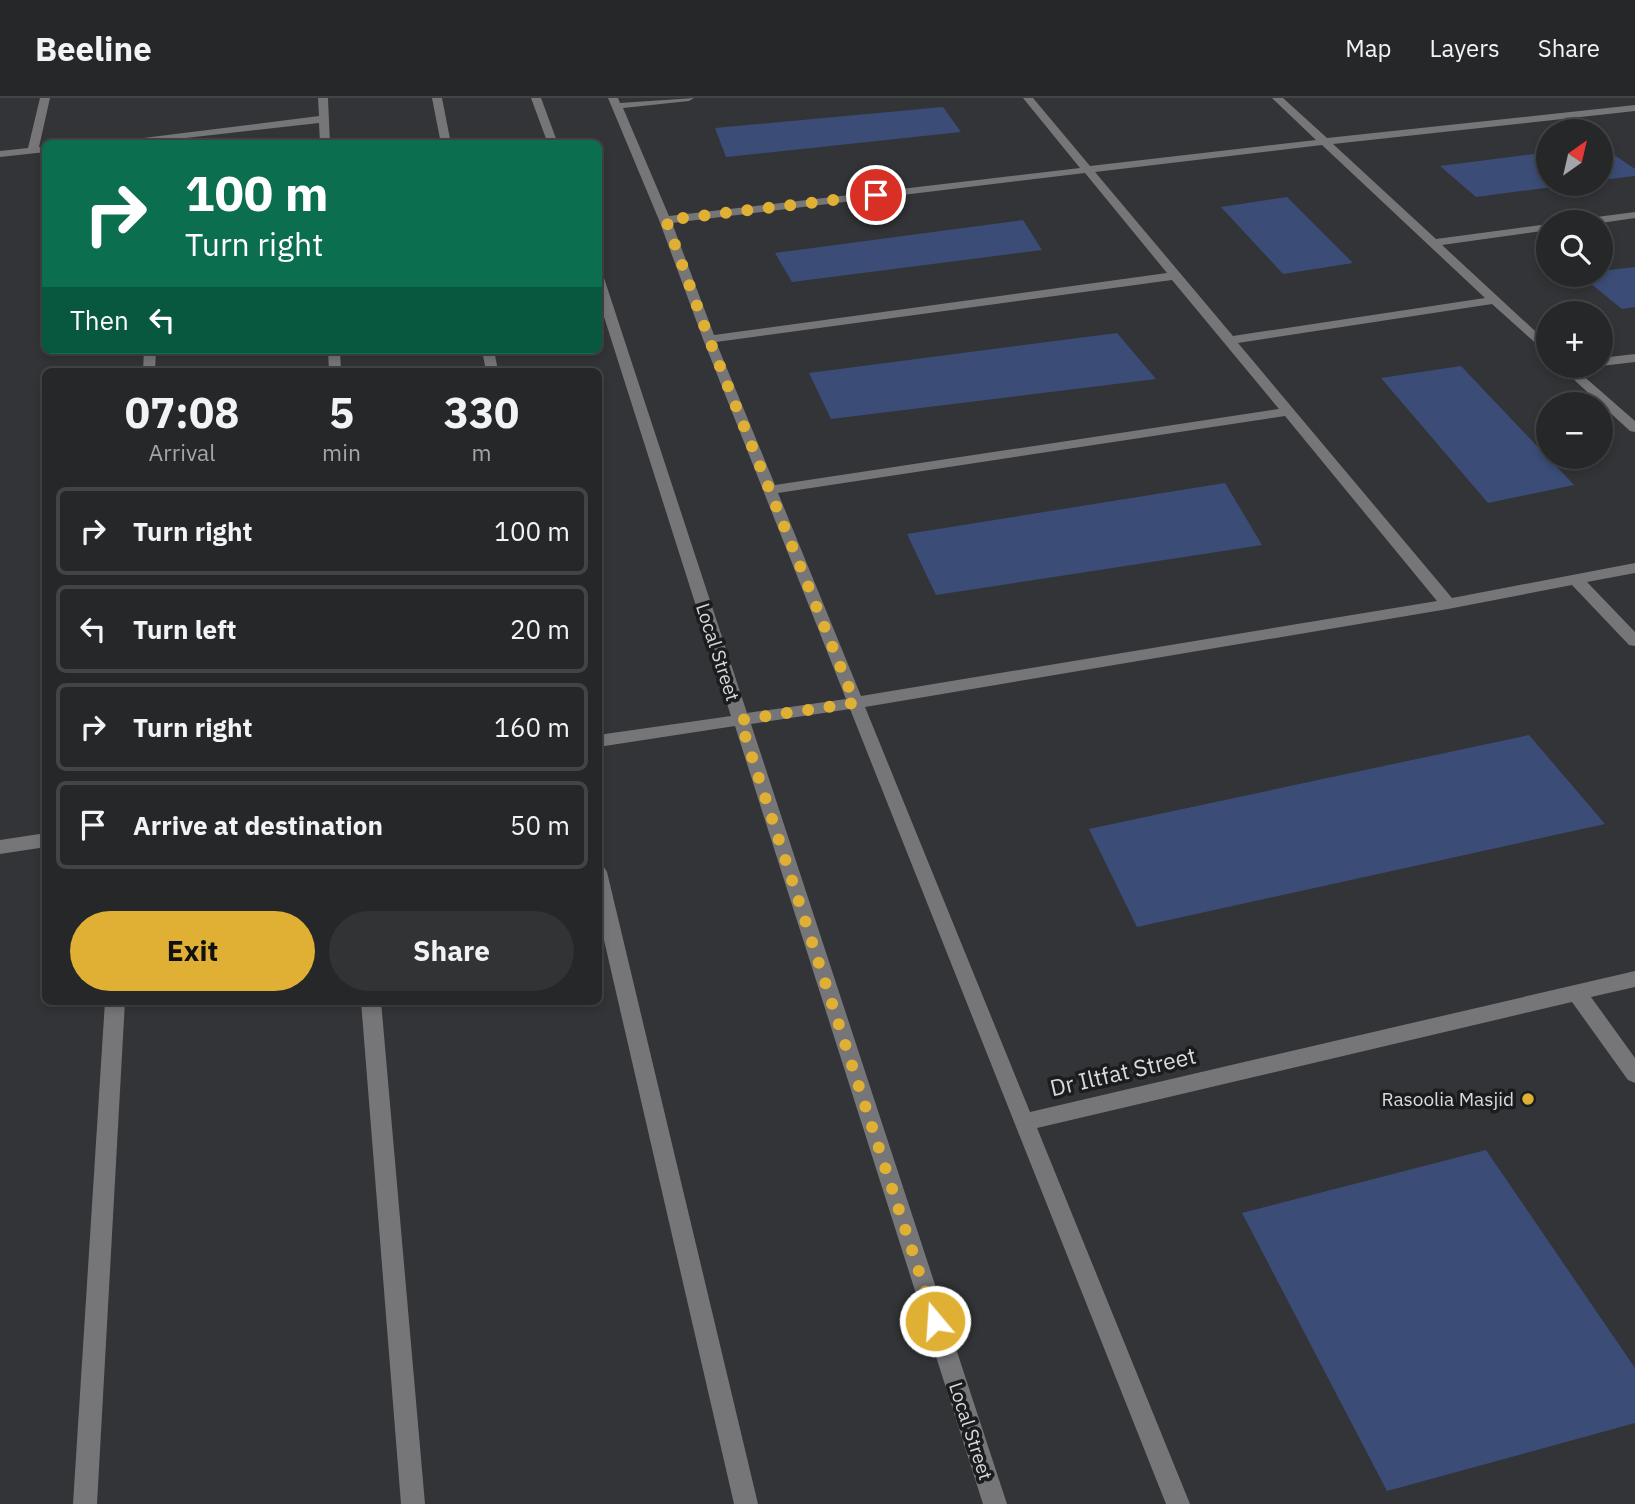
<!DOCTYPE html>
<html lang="en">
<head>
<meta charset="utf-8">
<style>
  :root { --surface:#262729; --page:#323335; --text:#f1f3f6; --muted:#a4a5a8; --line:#424446; --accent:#e0b034 }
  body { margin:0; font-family:"IBM Plex Sans",sans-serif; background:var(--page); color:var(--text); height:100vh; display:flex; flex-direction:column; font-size:26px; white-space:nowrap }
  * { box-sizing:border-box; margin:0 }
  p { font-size:23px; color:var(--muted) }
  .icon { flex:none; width:38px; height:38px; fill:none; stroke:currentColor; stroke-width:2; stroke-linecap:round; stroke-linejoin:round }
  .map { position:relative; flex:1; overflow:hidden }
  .drawer { position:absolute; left:42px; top:270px; width:560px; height:637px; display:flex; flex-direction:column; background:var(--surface); border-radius:10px; box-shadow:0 4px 10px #0003,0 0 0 2px var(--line) }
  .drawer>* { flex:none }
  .banner { position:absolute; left:42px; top:42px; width:560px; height:214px; border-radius:10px; box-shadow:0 4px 10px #0003,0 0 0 2px var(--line); background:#0b6e4f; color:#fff; overflow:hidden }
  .needle { width:46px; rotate:34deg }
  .fabs { position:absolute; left:1536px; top:21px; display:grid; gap:14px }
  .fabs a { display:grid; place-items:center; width:77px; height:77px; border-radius:50%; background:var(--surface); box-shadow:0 4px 10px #0003,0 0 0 2px var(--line); font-size:35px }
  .pin { position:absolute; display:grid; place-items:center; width:60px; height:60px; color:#fff; margin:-30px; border:4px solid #fff; border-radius:50%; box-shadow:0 2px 7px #0007 }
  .me { position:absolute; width:77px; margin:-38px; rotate:342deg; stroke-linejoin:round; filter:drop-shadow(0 0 5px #0008) }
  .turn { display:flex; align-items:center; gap:24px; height:147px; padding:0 28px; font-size:32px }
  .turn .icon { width:91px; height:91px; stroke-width:2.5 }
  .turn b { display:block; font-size:49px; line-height:60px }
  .then { display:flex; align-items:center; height:66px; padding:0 28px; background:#0003; gap:14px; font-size:26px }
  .eta { display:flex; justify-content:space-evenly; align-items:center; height:119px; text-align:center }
  .eta b { font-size:42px; font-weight:700; line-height:49px }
  .cta { display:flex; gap:14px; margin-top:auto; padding:14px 28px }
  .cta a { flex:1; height:80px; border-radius:42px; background:var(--accent); color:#111; font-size:28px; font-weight:700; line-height:80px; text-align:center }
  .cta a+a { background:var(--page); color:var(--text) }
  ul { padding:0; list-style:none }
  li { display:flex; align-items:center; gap:21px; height:88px; margin:0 14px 10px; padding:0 14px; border:4px solid var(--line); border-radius:10px }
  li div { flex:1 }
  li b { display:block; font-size:26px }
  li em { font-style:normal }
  header { display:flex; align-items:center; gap:42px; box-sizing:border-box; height:98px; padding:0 35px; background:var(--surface); border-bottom:2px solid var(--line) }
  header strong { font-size:33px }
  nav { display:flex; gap:38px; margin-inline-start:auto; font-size:24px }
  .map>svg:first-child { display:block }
</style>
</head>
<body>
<header>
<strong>Beeline</strong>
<nav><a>Map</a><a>Layers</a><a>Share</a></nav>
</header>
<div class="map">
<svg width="1635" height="1406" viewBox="0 0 1635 1406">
  <rect width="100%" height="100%" fill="#333437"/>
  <!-- green -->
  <g fill="#3b4d77">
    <polygon points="943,9 961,34 726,59 715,30"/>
    <polygon points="1601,48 1635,71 1635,78 1601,82"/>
    <polygon points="1549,54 1549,86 1574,86 1476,99 1440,68"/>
    <polygon points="1287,99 1353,165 1283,176 1221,109"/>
    <polygon points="1023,122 1042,152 792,184 775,155"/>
    <polygon points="1635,169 1635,209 1622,211 1580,177 1601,177 1601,173"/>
    <polygon points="1117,235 1156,281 831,321 809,275"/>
    <polygon points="1461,268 1574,387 1488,405 1381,280"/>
    <polygon points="1225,385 1262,447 936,497 907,436"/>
    <polygon points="1529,637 1605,726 1137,829 1089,731"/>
    <polygon points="1486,1052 1635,1270 1635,1325 1387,1393 1242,1115"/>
  </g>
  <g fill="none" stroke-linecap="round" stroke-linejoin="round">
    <!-- minor -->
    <g fill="#767678" fill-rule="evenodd">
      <polygon points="40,0 50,0 39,49 46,50 46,54 0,59 0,53 28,50"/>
      <polygon points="318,0 328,0 330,46 320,46 319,25 133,46 95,46 319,18"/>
      <polygon points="432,0 442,0 451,46 441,46"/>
      <polygon points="531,0 541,0 558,46 548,46"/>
      <path d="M 608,0 L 618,0 L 620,5 L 694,0 L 689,3 L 623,10 L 669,118 L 1080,70 L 1023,0 L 1033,0 L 1090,68 L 1316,42 L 1272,0 L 1283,0 L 1327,40 L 1635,7 L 1635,13 L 1333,46 L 1436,141 L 1549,126 L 1549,132 L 1442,147 L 1549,246 L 1549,257 L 1492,206 L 1238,245 L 1452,500 L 1635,465 L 1635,475 L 1587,484 L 1635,534 L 1635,548 L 1629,547 L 1572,487 L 1448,511 L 865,609 L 1030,1014 L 1635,873 L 1635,889 L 1591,899 L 1635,960 L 1635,985 L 1628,982 L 1572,904 L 1037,1030 L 1190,1406 L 1166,1406 L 850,611 L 751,626 L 1007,1406 L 983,1406 L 735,628 L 598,649 L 598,637 L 731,618 L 598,200 L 598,177 L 604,180 L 747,615 L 846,601 L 703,241 L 659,122 ZM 1322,47 L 1485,200 L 1233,238 L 1095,74 ZM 1085,75 L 1167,175 L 714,237 L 672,125 ZM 1172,182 L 1279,311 L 775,387 L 716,244 ZM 1285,318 L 1437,503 L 861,598 L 778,395 Z"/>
      <polygon points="1635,114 1635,120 1601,125 1575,124 1581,121"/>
      <polygon points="144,252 156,252 155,273 143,273"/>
      <polygon points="328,252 340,252 341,273 329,273"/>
      <polygon points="482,252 494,252 498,273 486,273"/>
      <polygon points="1635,256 1635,264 1601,268 1601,260"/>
      <polygon points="1559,268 1572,268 1635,323 1635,334 1630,333"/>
      <polygon points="46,735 46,749 0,756 0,742"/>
      <polygon points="598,767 604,769 607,774 758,1406 734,1406 598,816"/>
      <polygon points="105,903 125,903 97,1406 73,1406"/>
      <polygon points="361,903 381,903 425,1406 401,1406"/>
    </g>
  </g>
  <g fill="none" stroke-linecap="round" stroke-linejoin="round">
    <!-- route -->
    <polyline stroke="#e0b034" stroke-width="12" stroke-dasharray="0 21.6" points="876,97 666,122 709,241 855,605 740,622 935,1223"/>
  </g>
  <!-- markers -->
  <circle fill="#e0b034" stroke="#1b1c1d" stroke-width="2.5" cx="1528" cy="1001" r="7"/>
  <g text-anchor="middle" stroke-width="7" stroke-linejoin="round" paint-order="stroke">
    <!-- street labels -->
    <g font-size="19" fill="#d9dadc" stroke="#1b1c1d">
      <text transform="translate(718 554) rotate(72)" y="7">Local Street</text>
      <text transform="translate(971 1333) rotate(72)" y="7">Local Street</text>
    </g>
    <!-- poi labels -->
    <g font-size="19" fill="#d9dadc" stroke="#1b1c1d" text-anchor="end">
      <text x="1514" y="1008">Rasoolia Masjid</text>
    </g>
    <!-- near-street labels -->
    <g font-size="23" fill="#d9dadc" stroke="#1b1c1d">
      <text transform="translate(1123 974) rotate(-13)" y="8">Dr Iltfat Street</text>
    </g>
  </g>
</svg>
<div class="fabs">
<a><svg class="needle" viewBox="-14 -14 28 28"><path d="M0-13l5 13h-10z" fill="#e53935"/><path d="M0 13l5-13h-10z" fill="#a4a5a8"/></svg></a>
<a><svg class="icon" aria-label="search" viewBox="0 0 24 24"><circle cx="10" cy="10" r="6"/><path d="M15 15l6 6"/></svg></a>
<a>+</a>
<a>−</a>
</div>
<div class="pin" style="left:876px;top:97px;background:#d93025"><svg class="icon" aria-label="arrive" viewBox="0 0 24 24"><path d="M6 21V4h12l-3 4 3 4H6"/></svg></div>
<svg class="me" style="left:935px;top:1223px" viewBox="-20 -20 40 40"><circle r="17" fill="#e0b034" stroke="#fff" stroke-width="3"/><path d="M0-11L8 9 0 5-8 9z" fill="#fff"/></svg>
<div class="banner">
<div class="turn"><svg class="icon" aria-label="right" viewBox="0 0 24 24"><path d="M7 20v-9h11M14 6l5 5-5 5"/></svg><div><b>100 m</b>Turn right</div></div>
<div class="then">Then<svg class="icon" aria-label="left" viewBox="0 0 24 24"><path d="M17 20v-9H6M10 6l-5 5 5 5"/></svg></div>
</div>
<section class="drawer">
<div class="eta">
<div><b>07:08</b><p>Arrival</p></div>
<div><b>5</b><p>min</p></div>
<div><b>330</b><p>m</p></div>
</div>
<ul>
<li><svg class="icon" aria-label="right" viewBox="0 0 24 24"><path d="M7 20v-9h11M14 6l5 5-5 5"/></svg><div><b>Turn right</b></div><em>100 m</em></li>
<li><svg class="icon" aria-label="left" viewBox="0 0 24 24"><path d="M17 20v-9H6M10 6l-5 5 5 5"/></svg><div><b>Turn left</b></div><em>20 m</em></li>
<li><svg class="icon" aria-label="right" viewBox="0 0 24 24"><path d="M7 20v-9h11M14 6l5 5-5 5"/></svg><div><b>Turn right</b></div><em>160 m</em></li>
<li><svg class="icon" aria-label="arrive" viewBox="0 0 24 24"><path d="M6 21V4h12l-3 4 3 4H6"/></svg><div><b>Arrive at destination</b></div><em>50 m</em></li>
</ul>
<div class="cta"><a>Exit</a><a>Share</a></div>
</section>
</div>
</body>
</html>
